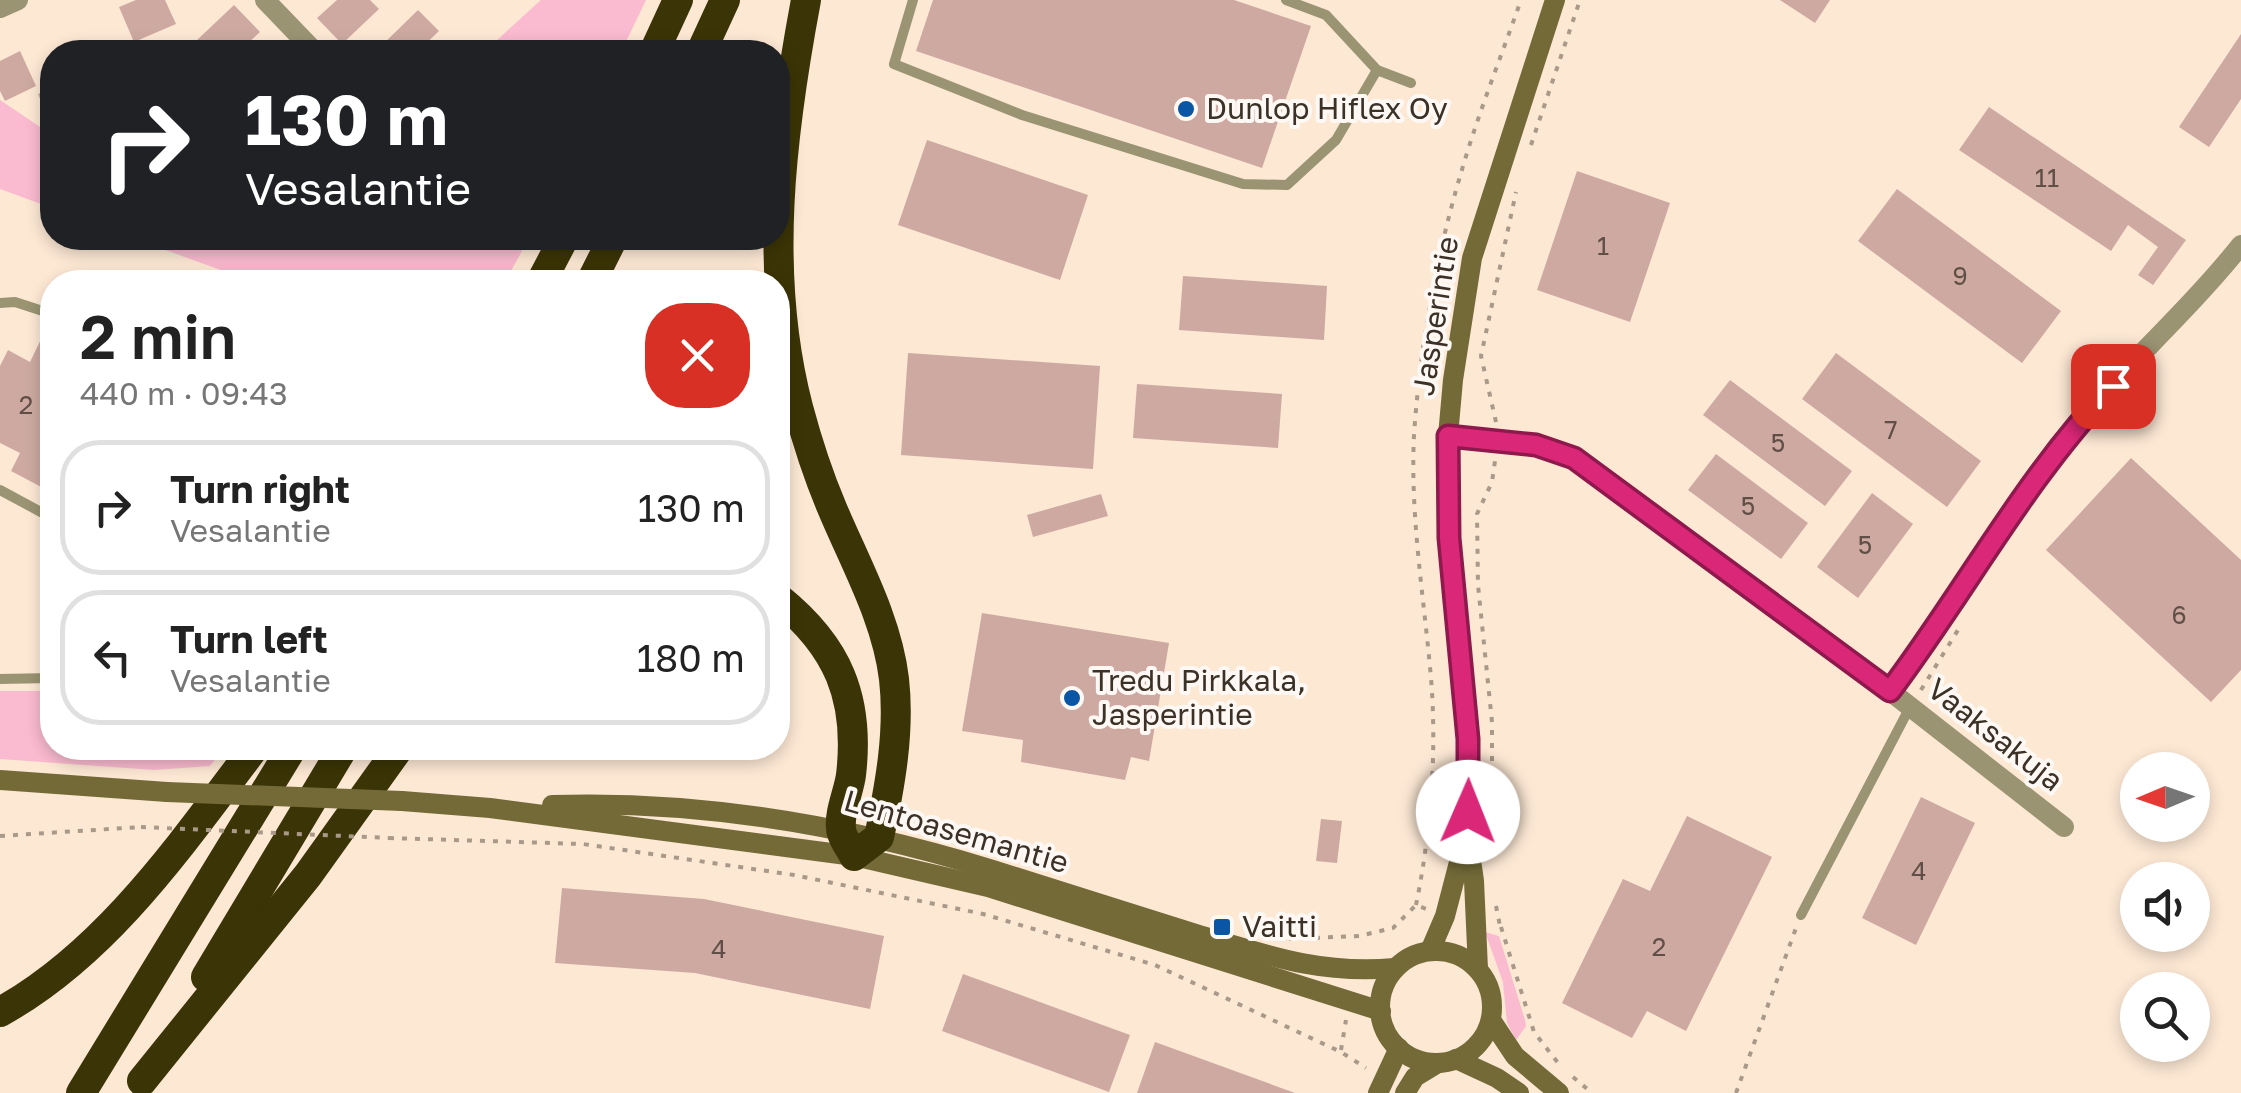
<!DOCTYPE html>
<html lang="en">
<head>
<meta charset="utf-8">
<style>
  :root { --surface:#fff; --page:#f2f2f2; --text:#222; --muted:#767676; --line:#e0e0e0 }
  body { margin:0; font-family:"Golos Text",sans-serif; background:var(--page); color:var(--text); height:100vh; display:flex; flex-direction:column; font-size:38px; white-space:nowrap }
  * { box-sizing:border-box; margin:0 }
  p { font-size:32px; color:var(--muted) }
  .icon { flex:none; width:55px; height:55px; fill:none; stroke:currentColor; stroke-width:2; stroke-linecap:round; stroke-linejoin:round }
  .map { position:relative; flex:1; overflow:hidden }
  .panel { position:absolute; left:40px; top:270px; width:750px; height:490px; display:flex; flex-direction:column; background:var(--surface); border-radius:40px; box-shadow:0 5px 15px #0003 }
  .panel>* { flex:none }
  .guide { position:absolute; left:40px; top:40px; width:750px; height:210px; border-radius:40px; box-shadow:0 5px 15px #0003; background:#202124; color:#fff; overflow:hidden }
  .needle { width:65px; rotate:268deg }
  .fabs { position:absolute; left:2120px; top:752px; display:grid; gap:20px }
  .fabs a { display:grid; place-items:center; width:90px; height:90px; border-radius:50%; background:var(--surface); box-shadow:0 5px 15px #0003; font-size:50px }
  .pin { position:absolute; display:grid; place-items:center; width:85px; height:85px; color:#fff; margin:-42px; border-radius:20px; box-shadow:0 5px 15px #0006 }
  .me { position:absolute; width:110px; margin:-55px; rotate:1deg; stroke-linejoin:round; filter:drop-shadow(0 0 8px #0008) }
  .turn { display:flex; align-items:center; gap:35px; height:210px; padding:0 40px; font-size:45px }
  .turn .icon { width:130px; height:130px; stroke-width:2.5 }
  .turn b { display:block; font-size:70px; line-height:85px }
  .round { display:grid; place-items:center; flex:none; width:105px; height:105px; border-radius:40px; background:var(--page) }
  .headline { display:flex; align-items:center; justify-content:space-between; height:170px; padding:0 40px }
  h1 { font-size:60px; font-weight:600; line-height:75px }
  ul { padding:0; list-style:none }
  li { display:flex; align-items:center; gap:30px; height:135px; margin:0 20px 15px; padding:0 20px; border:5px solid var(--line); border-radius:40px }
  li div { flex:1 }
  li b { display:block; font-size:38px }
  li em { font-style:normal }
  .map>svg:first-child { display:block }
</style>
</head>
<body>
<div class="map">
<svg width="2241" height="1093" viewBox="0 0 2241 1093">
  <rect width="100%" height="100%" fill="#fde8d4"/>
  <!-- green -->
  <g fill="#fabacf">
    <polygon points="541,0 646,0 621,52 484,52"/>
    <polygon points="0,100 52,135 52,166 45,164 52,168 52,208 0,189"/>
    <polygon points="132,238 252,238 290,250 260,238 529,238 505,282 254,282"/>
    <polygon points="0,691 52,691 52,748 224,748 210,766 154,770 0,759"/>
    <polygon points="1485,932 1499,936 1525,1020 1526,1026 1516,1040 1507,1023 1503,982"/>
  </g>
  <!-- building -->
  <g fill="#cda9a1">
    <polygon points="136,0 165,0 176,24 134,42 119,7"/>
    <polygon points="337,0 370,0 379,9 342,44 317,18"/>
    <polygon points="933,0 1234,0 1311,26 1262,168 916,51"/>
    <polygon points="1780,0 1830,0 1815,23"/>
    <polygon points="234,5 260,32 238,52 208,52 196,41"/>
    <polygon points="418,10 439,31 417,52 375,52"/>
    <polygon points="2241,34 2241,99 2209,147 2179,127"/>
    <polygon points="20,51 36,86 5,101 0,91 0,61"/>
    <polygon points="52,88 52,119 49,121 38,94"/>
    <polygon points="1989,107 2186,240 2153,285 2138,275 2158,247 2128,225 2111,251 1959,150"/>
    <polygon points="927,140 1088,195 1060,280 898,225"/>
    <polygon points="1577,171 1670,203 1630,322 1537,290"/>
    <polygon points="1897,189 2061,311 2022,363 1858,241"/>
    <polygon points="1183,276 1327,286 1324,340 1179,330"/>
    <polygon points="45,331 52,335 52,479 47,490 11,471 20,453 0,443 0,366 8,350 30,362"/>
    <polygon points="908,353 1100,366 1093,469 901,455"/>
    <polygon points="1836,353 1981,461 1947,507 1802,399"/>
    <polygon points="1730,380 1852,471 1825,506 1703,415"/>
    <polygon points="1137,384 1282,394 1278,448 1133,438"/>
    <polygon points="1716,454 1808,523 1781,559 1688,490"/>
    <polygon points="2131,458 2241,560 2241,670 2211,702 2046,550"/>
    <polygon points="1872,493 1913,524 1858,598 1817,567"/>
    <polygon points="1101,494 1108,516 1033,537 1027,515"/>
    <polygon points="982,613 1169,643 1149,761 1131,757 1125,780 1021,762 1023,740 962,731"/>
    <polygon points="1921,797 1975,823 1916,945 1862,918"/>
    <polygon points="1687,816 1772,857 1686,1031 1647,1011 1632,1038 1562,1003 1623,879 1650,891"/>
    <polygon points="1321,819 1342,821 1337,863 1316,861"/>
    <polygon points="562,888 704,899 884,936 870,1009 695,973 555,963"/>
    <polygon points="963,974 1130,1035 1109,1092 942,1031"/>
    <polygon points="1155,1042 1295,1093 1137,1093"/>
  </g>
  <g fill="none" stroke-linecap="round" stroke-linejoin="round">
    <!-- path -->
    <g stroke="#a99989" stroke-width="4" stroke-dasharray="5 8" stroke-linecap="butt">
      <polyline points="1531,145 1580,0"/>
      <polyline points="1496,422 1481,356 1516,192"/>
      <polyline points="1921,690 1958,630"/>
      <polyline points="0,836 141,827"/>
      <polyline points="389,838 583,844 794,875 983,914 1155,965 1341,1052 1366,1068"/>
      <polyline points="1492,852 1492,722 1478,585 1477,514 1492,482 1495,461"/>
      <path d="M 1416,905 C 1431,832 1437,752 1431,678 C 1424,597 1410,517 1414,435 C 1420,347 1436,257 1461,173 C 1478,114 1501,57 1521,0"/>
      <polyline points="1496,906 1500,926"/>
      <polyline points="1501,927 1534,1032 1562,1068"/>
      <polyline points="1289,939 1359,936 1393,928 1416,905 1429,910"/>
      <polyline points="1341,1050 1346,1020"/>
      <polyline points="1573,1077 1592,1093"/>
      <polyline points="1736,1093 1796,928"/>
    </g>
    <!-- lane -->
    <g stroke="#9a9473" stroke-width="10">
      <polyline points="913,0 894,64 1022,115 1243,184 1287,185 1336,140 1377,70"/>
      <polyline points="1286,0 1326,15 1377,70 1411,83"/>
      <polyline points="0,303 15,302 52,314"/>
      <polyline points="0,490 52,518"/>
      <polyline points="0,679 52,678"/>
      <polyline points="1801,915 1910,707"/>
    </g>
    <!-- street -->
    <g stroke="#9a9473" stroke-width="20">
      <polyline points="265,0 315,52"/>
      <polyline points="0,8 18,0"/>
      <polyline points="1448,436 1536,445 1574,459 1890,691 2064,827"/>
      <path d="M 1890,691 C 1950,611 1998,523 2060,444 C 2116,374 2185,315 2241,245"/>
    </g>
    <!-- secondary -->
    <g stroke="#736a38" stroke-width="20">
      <polyline points="0,780 167,792"/>
      <polyline points="402,801 490,808 854,856 988,887 1381,1011"/>
      <path d="M 552,805 C 702,800 851,826 993,870 C 1061,891 1128,913 1196,934 C 1266,955 1321,975 1395,968"/>
      <polyline points="1430,951 1445,916 1464,843"/>
      <circle cx="1436" cy="1007" r="56"/>
      <polyline points="1478,969 1474,881 1467,832 1468,739 1449,538 1448,436 1453,380 1472,258 1555,0"/>
      <polyline points="1491,1020 1515,1056 1559,1093"/>
      <polyline points="1456,1059 1497,1078 1519,1093"/>
      <polyline points="1378,1093 1399,1048"/>
      <polyline points="1405,1093 1415,1077 1438,1063"/>
    </g>
    <!-- highway -->
    <g stroke="#3b3406" stroke-width="30">
      <polyline points="654,52 678,0"/>
      <polyline points="701,52 725,0"/>
      <polyline points="541,282 564,238"/>
      <polyline points="591,282 613,238"/>
      <path d="M 778,598 C 838,646 860,698 851,775 C 849,791 839,812 841,828 C 841,836 850,848 854,856 L 879,837 C 890,786 900,731 894,679 C 887,619 855,563 832,508 C 818,475 807,441 798,407 C 763,273 781,133 806,0"/>
      <polyline points="206,977 343,748"/>
      <path d="M 0,1012 C 107,953 182,843 254,748"/>
      <polyline points="142,1081 308,875 399,748"/>
      <polyline points="81,1093 292,748"/>
    </g>
    <!-- path-bridge -->
    <polyline stroke="#a99989" stroke-width="4" stroke-dasharray="5 8" stroke-linecap="butt" points="141,827 389,838"/>
    <!-- secondary-bridge -->
    <polyline stroke="#736a38" stroke-width="20" points="167,792 402,801"/>
  </g>
  <g fill="none" stroke-linecap="round" stroke-linejoin="round">
    <!-- route casing -->
    <g stroke="#8e194d" stroke-width="25">
      <path id="route" d="M 1468,812 L 1468,739 L 1449,538 L 1448,436 L 1536,445 L 1574,458 L 1890,691 C 1966,590 2025,478 2113,386"/>
    </g>
    <!-- route -->
    <use href="#route" stroke="#db2777" stroke-width="18"/>
  </g>
  <!-- markers -->
  <g fill="#0a56a5" stroke="#fdf8f3" stroke-width="4">
    <circle cx="1186" cy="109" r="10"/>
    <circle cx="1072" cy="698" r="10"/>
    <rect x="1212" y="917" width="20" height="20" rx="5"/>
  </g>
  <g text-anchor="middle" stroke-width="8" stroke-linejoin="round" paint-order="stroke">
    <!-- number labels -->
    <g font-size="25" fill="#604f46">
      <text x="2047" y="187">11</text>
      <text x="1603" y="255">1</text>
      <text x="1960" y="285">9</text>
      <text x="26" y="414">2</text>
      <text x="1891" y="439">7</text>
      <text x="1778" y="452">5</text>
      <text x="1748" y="515">5</text>
      <text x="1865" y="554">5</text>
      <text x="2179" y="624">6</text>
      <text x="1919" y="880">4</text>
      <text x="1659" y="956">2</text>
      <text x="719" y="958">4</text>
    </g>
    <!-- poi labels -->
    <g font-size="30" fill="#3b3127" stroke="#fdf8f3" text-anchor="start">
      <text x="1206" y="119">Dunlop Hiflex Oy</text>
      <text x="1092" y="691">Tredu Pirkkala,<tspan x="1092" dy="34">Jasperintie</tspan></text>
      <text x="1242" y="937">Vaitti</text>
    </g>
    <!-- street labels -->
    <g font-size="30" fill="#3b3127" stroke="#fdf8f3">
      <text transform="translate(1436 316) rotate(-81)" y="10">Jasperintie</text>
      <text transform="translate(1995 735) rotate(38)" y="10">Vaaksakuja</text>
      <text transform="translate(956 832) rotate(16)" y="10">Lentoasemantie</text>
    </g>
  </g>
</svg>
<div class="fabs">
<a><svg class="needle" viewBox="-14 -14 28 28"><path d="M0-13l5 13h-10z" fill="#e53935"/><path d="M0 13l5-13h-10z" fill="#767676"/></svg></a>
<a><svg class="icon" aria-label="sound" viewBox="0 0 24 24"><path d="M4 9h4l5-4v14l-5-4H4zM17 9q2 3 0 6"/></svg></a>
<a><svg class="icon" aria-label="search" viewBox="0 0 24 24"><circle cx="10" cy="10" r="6"/><path d="M15 15l6 6"/></svg></a>
</div>
<div class="pin" style="left:2113px;top:386px;background:#d93025"><svg class="icon" aria-label="arrive" viewBox="0 0 24 24"><path d="M6 21V4h12l-3 4 3 4H6"/></svg></div>
<svg class="me" style="left:1468px;top:812px" viewBox="-20 -20 40 40"><circle r="19" fill="#fff"/><path d="M0-13L10 11 0 6-10 11z" fill="#db2777"/></svg>
<div class="guide">
<div class="turn"><svg class="icon" aria-label="right" viewBox="0 0 24 24"><path d="M7 20v-9h11M14 6l5 5-5 5"/></svg><div><b>130 m</b>Vesalantie</div></div>
</div>
<section class="panel">
<div class="headline"><div><h1>2 min</h1><p>440 m · 09:43</p></div><a class="round" style="background:#d93025;color:#fff"><svg class="icon" aria-label="close" viewBox="0 0 24 24"><path d="M6 6l12 12M18 6L6 18"/></svg></a></div>
<ul>
<li><svg class="icon" aria-label="right" viewBox="0 0 24 24"><path d="M7 20v-9h11M14 6l5 5-5 5"/></svg><div><b>Turn right</b><p>Vesalantie</p></div><em>130 m</em></li>
<li><svg class="icon" aria-label="left" viewBox="0 0 24 24"><path d="M17 20v-9H6M10 6l-5 5 5 5"/></svg><div><b>Turn left</b><p>Vesalantie</p></div><em>180 m</em></li>
</ul>
</section>
</div>
</body>
</html>
